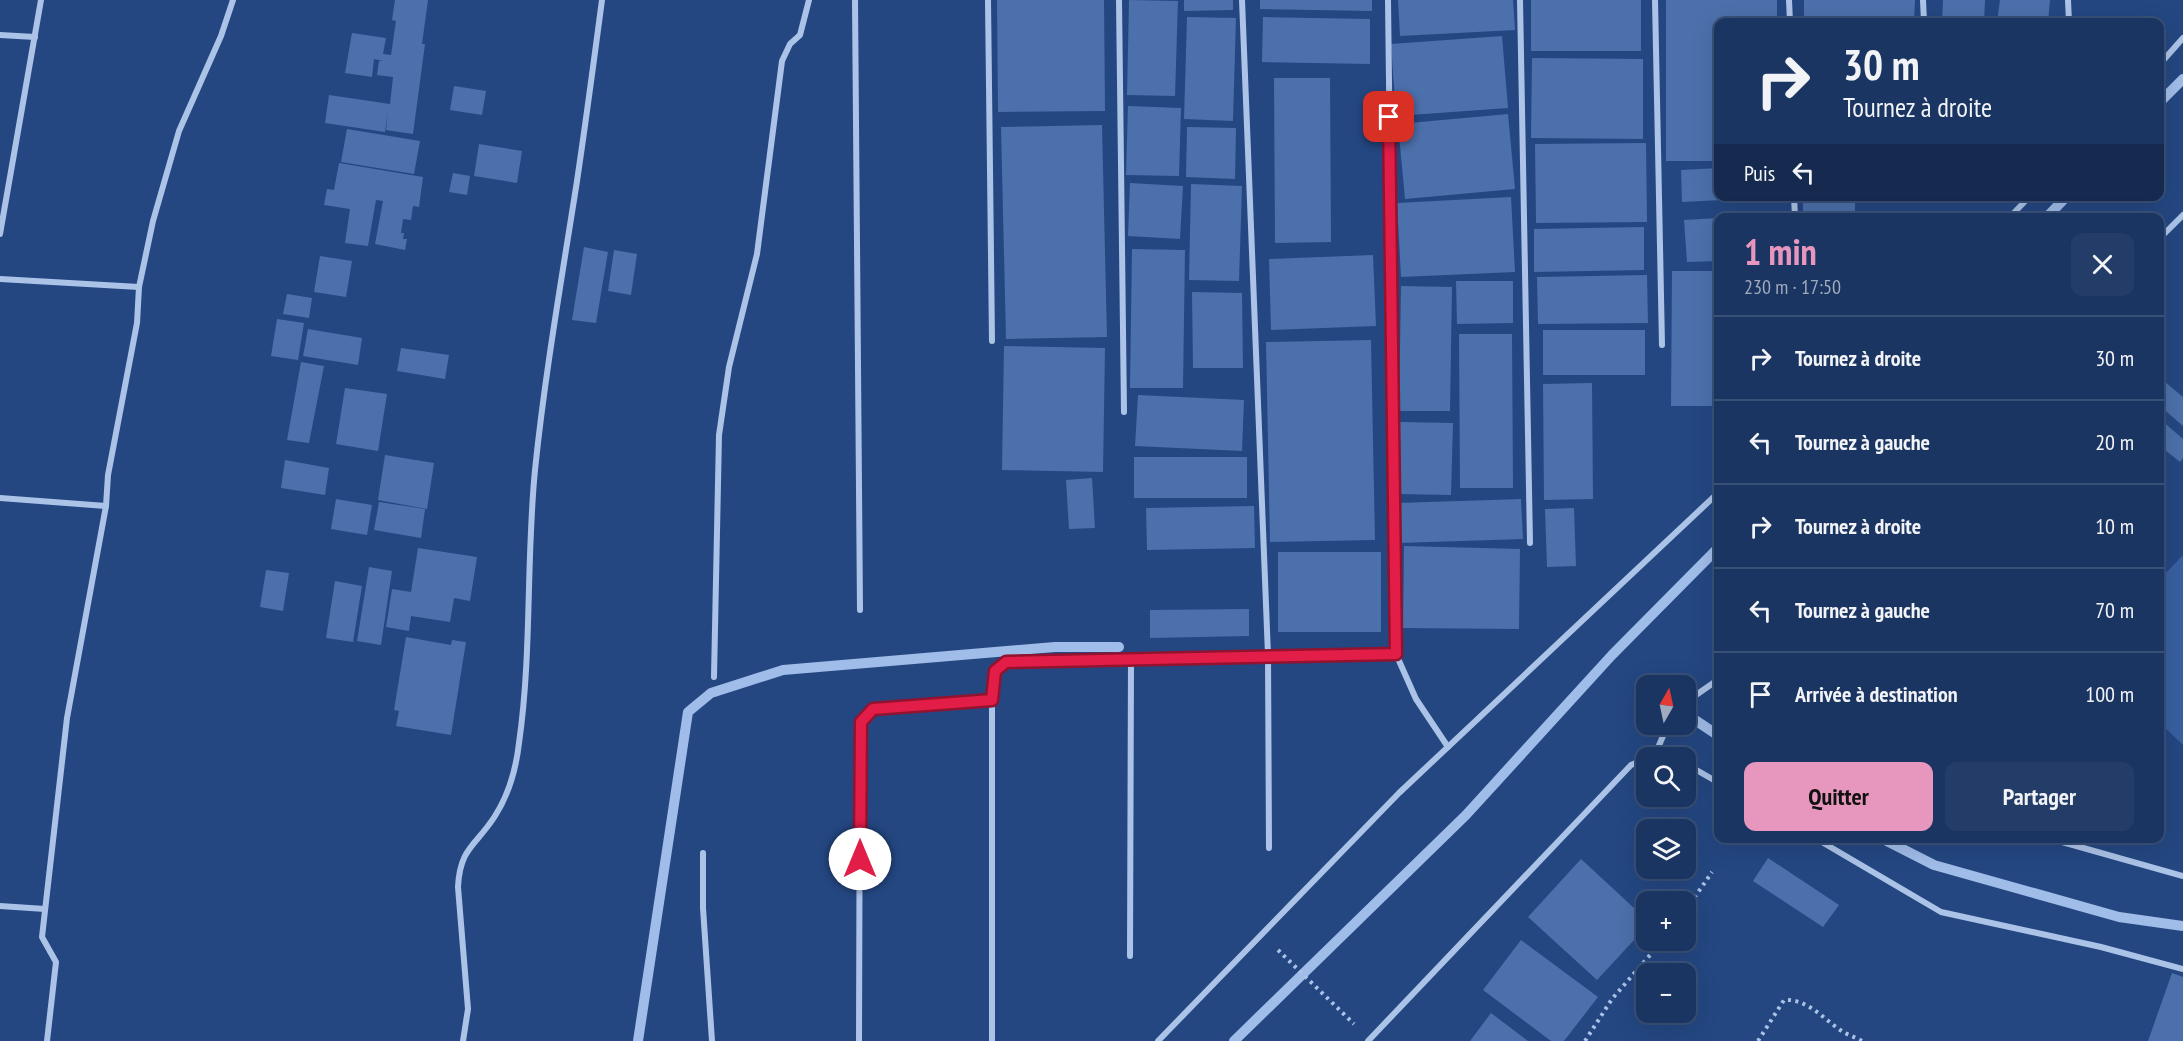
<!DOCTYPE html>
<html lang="fr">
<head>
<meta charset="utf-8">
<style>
  :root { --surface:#1b3562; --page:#243d68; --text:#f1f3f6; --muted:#a0abbe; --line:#395077; --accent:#e797bd }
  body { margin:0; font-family:"PT Sans Narrow",sans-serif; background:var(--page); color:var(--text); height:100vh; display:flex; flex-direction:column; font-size:22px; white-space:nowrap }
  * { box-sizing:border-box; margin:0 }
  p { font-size:20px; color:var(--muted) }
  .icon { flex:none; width:33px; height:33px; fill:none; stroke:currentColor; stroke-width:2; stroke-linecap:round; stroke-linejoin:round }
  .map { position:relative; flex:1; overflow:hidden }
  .panel { position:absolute; left:1714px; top:213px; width:450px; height:630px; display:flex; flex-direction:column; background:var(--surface); border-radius:12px; box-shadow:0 6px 24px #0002,0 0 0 2px var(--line) }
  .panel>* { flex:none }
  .hud { position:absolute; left:1714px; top:18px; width:450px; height:183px; border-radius:12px; box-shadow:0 6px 24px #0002,0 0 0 2px var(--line); background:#1b3562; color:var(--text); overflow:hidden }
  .needle { width:39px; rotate:9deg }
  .tools { position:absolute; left:1636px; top:675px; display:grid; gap:12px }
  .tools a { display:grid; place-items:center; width:60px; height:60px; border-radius:12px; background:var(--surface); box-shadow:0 6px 24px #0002,0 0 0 2px var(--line); font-size:30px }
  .pin { position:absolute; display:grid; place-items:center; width:51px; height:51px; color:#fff; margin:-26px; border-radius:12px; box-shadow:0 3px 9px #0006 }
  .me { position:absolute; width:66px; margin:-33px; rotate:0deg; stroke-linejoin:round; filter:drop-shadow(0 0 4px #0008) }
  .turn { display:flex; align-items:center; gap:21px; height:126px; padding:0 30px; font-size:27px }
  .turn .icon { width:78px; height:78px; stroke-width:2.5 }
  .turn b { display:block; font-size:42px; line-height:51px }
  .then { display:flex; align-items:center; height:57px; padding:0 30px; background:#0003; gap:12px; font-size:22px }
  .round { display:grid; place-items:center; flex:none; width:63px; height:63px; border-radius:12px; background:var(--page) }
  .summary { display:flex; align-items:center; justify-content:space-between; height:102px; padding:0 30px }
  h1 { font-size:36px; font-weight:600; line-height:45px; color:var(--accent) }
  .cta { display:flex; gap:12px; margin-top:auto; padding:12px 30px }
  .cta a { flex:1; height:69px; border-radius:12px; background:var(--accent); color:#111; font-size:24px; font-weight:600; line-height:69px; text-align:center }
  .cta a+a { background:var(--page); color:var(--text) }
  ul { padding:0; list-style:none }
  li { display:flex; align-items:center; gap:18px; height:84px; padding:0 30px; border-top:2px solid var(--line) }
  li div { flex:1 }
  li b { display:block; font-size:22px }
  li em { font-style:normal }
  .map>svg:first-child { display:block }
</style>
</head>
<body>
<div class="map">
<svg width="2183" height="1041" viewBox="0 0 2183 1041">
  <rect width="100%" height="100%" fill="#244782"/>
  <!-- green -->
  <polygon fill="#385f9f" points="2183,555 2183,745 2160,723 2160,579"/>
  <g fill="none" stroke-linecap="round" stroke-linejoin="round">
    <!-- stream -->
    <g stroke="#a0bce8" stroke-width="10">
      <polyline points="2160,102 2183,79"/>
      <polyline points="2046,218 2067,196"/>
      <polyline points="1695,720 1719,736"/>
      <polyline points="1881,838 1934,865 2119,917 2183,926"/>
      <polyline points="638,1041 688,712 711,693 783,670 1055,647 1119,647"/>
      <polyline points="1234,1041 1466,815 1612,655 1719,547"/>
    </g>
  </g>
  <!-- building -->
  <g fill="#4c70ab">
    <polygon points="395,0 428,0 422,44 425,44 413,134 386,130 388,111 385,132 325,123 329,95 390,104 393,77 377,75 379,61 383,61 374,59 372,77 345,73 352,33 386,38 383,54 391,55 396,21 392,20"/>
    <polygon points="997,0 1104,0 1105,111 998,112"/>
    <polygon points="1129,0 1178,1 1175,96 1127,95"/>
    <polygon points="1184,0 1233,0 1233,10 1184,11"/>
    <polygon points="1260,0 1372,0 1372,11 1260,9"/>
    <polygon points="1398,0 1513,0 1515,30 1400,36"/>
    <rect x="1531" y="0" width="110" height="51"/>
    <polygon points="1666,0 1777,0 1777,22 1719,22 1719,161 1666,161"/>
    <polygon points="1804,0 1915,0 1914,22 1804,22"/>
    <polygon points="1943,0 1985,0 1984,22 1942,22"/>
    <polygon points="2000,0 2050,0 2048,22 1997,22"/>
    <polygon points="1187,17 1236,18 1233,121 1184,119"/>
    <polygon points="1263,17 1370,19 1370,64 1262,62"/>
    <polygon points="1502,36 1508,108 1396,116 1391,44"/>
    <polygon points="1532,58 1643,59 1643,139 1531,138"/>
    <polygon points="1274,78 1330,78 1331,242 1275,243"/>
    <polygon points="454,86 486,91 482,115 450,110"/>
    <polygon points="1128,106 1181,108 1179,176 1126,175"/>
    <polygon points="1508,114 1515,189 1405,199 1398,124"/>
    <polygon points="1102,125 1107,337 1006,339 1001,127"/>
    <polygon points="1187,127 1236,128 1235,179 1186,177"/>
    <polygon points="347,129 420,141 414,174 341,162"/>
    <polygon points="1646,143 1647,222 1536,223 1535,144"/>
    <polygon points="479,144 522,151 517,183 474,176"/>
    <polygon points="339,163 423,177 419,207 413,206 411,220 403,219 401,233 404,233 403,239 407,239 405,250 375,244 383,201 376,200 368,246 345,243 350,209 324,205 327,189 334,190"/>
    <polygon points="1719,168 1719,196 1761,196 1761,198 1682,202 1681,170"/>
    <polygon points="453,173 470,176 467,195 449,192"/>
    <polygon points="1130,183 1183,186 1180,239 1128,236"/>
    <polygon points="1191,184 1242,186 1239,281 1189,280"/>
    <rect x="1803" y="196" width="52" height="22"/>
    <polygon points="1511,197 1515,272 1401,277 1397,203"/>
    <polygon points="1719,218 1719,261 1687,262 1684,220"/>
    <polygon points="1644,227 1644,270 1534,272 1534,229"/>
    <polygon points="584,247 608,252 596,323 572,320"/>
    <polygon points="1132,249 1185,250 1183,388 1130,388"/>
    <polygon points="614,250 637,254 631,295 608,291"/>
    <polygon points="1373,255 1376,326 1271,330 1269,259"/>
    <polygon points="320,256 352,261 346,297 314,292"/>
    <polygon points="1672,271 1719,271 1719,406 1671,406"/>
    <polygon points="1647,275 1648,323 1538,324 1537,277"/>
    <polygon points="1456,281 1513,281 1513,323 1457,324"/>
    <polygon points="1401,286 1452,287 1450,411 1399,411"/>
    <polygon points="1192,292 1242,293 1243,368 1193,368"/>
    <polygon points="287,294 312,298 309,318 283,314"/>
    <polygon points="277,319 304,323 298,360 271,356"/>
    <polygon points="308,329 362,338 358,365 303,356"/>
    <rect x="1543" y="330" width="102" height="45"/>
    <polygon points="1459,334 1512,334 1513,488 1460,488"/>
    <polygon points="1371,340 1375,540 1270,542 1266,342"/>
    <polygon points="1004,346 1105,348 1103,472 1002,470"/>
    <polygon points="401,348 449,355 445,379 397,371"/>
    <polygon points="301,362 324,366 309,443 287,440"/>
    <polygon points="2165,382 2183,397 2183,426 2160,406 2160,387"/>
    <polygon points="1592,383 1593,499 1544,500 1543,384"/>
    <polygon points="345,388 387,394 378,451 336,444"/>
    <polygon points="1138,395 1244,400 1242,451 1135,446"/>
    <polygon points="2160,419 2183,439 2183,458 2180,462 2160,446"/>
    <polygon points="1400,422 1453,423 1451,495 1398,494"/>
    <polygon points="385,455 434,463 427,509 378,500"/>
    <rect x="1134" y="457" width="113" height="41"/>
    <polygon points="285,460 329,468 325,495 281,488"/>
    <polygon points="1092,478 1095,528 1069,529 1066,480"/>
    <polygon points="336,499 372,505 367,535 331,529"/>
    <polygon points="1521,499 1523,539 1399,543 1398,503"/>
    <polygon points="379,502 425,509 421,538 374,530"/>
    <polygon points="1254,506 1255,548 1147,550 1146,508"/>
    <polygon points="1574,508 1576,566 1547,567 1545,509"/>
    <polygon points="1404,546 1520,549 1519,629 1403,628"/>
    <polygon points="418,548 477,557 470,601 454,598 450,622 411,616 409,631 386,627 392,589 411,592"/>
    <rect x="1278" y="552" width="103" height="80"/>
    <polygon points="369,567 392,571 381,645 357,641"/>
    <polygon points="266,570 289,573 283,611 260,607"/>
    <polygon points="335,581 362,586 353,642 326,638"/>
    <polygon points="1249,609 1249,636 1150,638 1150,610"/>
    <polygon points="406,637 451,645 452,640 466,642 451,735 396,726 399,711 394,710"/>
    <polygon points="1768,858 1839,905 1823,927 1753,881"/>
    <polygon points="1581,859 1647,920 1647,926 1597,980 1528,917"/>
    <polygon points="1521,940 1598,997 1564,1041 1551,1041 1483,990"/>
    <polygon points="2172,973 2183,977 2183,1041 2148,1041"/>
    <polygon points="1491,1013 1528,1041 1470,1041"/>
  </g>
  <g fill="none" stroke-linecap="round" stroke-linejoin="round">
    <!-- path -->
    <g stroke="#abc3e7" stroke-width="4" stroke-dasharray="3 4.5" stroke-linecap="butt">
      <polyline points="1686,910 1712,872"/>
      <polyline points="1278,950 1354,1024"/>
      <polyline points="1585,1041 1612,999 1663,940"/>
      <path d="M 1758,1041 L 1784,1000 C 1808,998 1826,1022 1845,1033 C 1851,1036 1857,1038 1862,1041"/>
    </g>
    <!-- minor -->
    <g stroke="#abc3e7" stroke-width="6">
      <polyline points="855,0 860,610"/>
      <polyline points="988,0 992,341"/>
      <polyline points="1119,0 1124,412"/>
      <polyline points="1242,0 1268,655 1269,848"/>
      <polyline points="1388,0 1396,654"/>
      <polyline points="1520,0 1530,543"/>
      <polyline points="1655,0 1662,345"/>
      <polyline points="1789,0 1790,22"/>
      <polyline points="1923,0 1924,22"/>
      <polyline points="2068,0 2069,22"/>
      <polyline points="0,35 35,37"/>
      <polyline points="2160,64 2183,38"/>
      <polyline points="1794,196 1795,218"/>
      <polyline points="2009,218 2030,196"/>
      <polyline points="0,234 41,0"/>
      <polyline points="2160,238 2183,215"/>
      <polyline points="0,279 139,287"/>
      <polyline points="0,498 106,506"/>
      <polyline points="714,677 719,435 729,367 757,254 782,61 790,44 800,35 809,0"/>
      <polyline points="1686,702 1719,679"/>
      <polyline points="1655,755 1668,724"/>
      <polyline points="1652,756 1655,755 1666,758"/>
      <polyline points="1686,764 1719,783"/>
      <polyline points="1815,838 1941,912 2101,947 2183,969"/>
      <polyline points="2048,838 2183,876"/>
      <polyline points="703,853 703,908 712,1041"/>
      <polyline points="0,906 45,909"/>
      <polyline points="1130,956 1131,659"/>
      <polyline points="47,1041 56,962 42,937 67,718 106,506 108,475 137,323 139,287 153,221 179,131 221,36 233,0"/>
      <path d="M 463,1041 L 468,1009 L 458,887 C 460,847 476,846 495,816 C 509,794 516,769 519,743 C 532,653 526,561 535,470 C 545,373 562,277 577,181 C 586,121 594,60 602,0"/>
      <polyline points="859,1041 860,722 873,709 992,700"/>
      <polyline points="992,1041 992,700 995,671 1007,662 1396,654 1416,699 1448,747"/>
      <polyline points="1158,1041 1399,793 1719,492"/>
      <polyline points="1368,1041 1631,765 1647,758"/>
    </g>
  </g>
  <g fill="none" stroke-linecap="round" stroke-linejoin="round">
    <!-- route casing -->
    <g stroke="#92132f" stroke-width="15">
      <polyline id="route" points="860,859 861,722 873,709 992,700 995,671 1006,662 1396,654 1389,117"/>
    </g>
    <!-- route -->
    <use href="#route" stroke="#e11d48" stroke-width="10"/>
  </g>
</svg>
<div class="tools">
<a><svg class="needle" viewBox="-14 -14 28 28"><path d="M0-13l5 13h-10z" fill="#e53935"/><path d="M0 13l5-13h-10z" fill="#a0abbe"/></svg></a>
<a><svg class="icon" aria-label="search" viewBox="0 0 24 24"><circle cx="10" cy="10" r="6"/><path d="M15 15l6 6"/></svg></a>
<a><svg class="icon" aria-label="layers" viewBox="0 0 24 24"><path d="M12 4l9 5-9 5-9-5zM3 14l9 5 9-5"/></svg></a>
<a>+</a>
<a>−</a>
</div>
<div class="pin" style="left:1389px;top:117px;background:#d93025"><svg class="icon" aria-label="arrive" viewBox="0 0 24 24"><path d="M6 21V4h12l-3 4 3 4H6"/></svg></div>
<svg class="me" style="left:860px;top:859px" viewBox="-20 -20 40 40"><circle r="19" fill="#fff"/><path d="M0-13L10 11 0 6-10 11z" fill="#e11d48"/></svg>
<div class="hud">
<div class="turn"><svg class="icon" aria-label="right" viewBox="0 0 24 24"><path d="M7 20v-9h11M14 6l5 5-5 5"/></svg><div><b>30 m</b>Tournez à droite</div></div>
<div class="then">Puis<svg class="icon" aria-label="left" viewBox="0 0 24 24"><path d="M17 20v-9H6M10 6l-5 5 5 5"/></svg></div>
</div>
<section class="panel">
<div class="summary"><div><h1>1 min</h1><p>230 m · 17:50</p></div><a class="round"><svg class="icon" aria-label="close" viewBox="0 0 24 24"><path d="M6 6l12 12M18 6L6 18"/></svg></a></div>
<ul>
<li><svg class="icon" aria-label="right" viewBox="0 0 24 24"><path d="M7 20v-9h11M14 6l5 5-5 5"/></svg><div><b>Tournez à droite</b></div><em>30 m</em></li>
<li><svg class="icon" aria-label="left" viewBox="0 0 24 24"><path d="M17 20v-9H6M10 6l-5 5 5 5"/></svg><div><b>Tournez à gauche</b></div><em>20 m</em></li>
<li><svg class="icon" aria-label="right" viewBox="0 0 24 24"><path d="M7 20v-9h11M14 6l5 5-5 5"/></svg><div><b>Tournez à droite</b></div><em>10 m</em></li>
<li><svg class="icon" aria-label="left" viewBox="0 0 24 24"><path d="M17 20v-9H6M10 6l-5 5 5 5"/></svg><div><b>Tournez à gauche</b></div><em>70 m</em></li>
<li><svg class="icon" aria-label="arrive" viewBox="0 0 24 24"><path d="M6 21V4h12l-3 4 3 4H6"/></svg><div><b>Arrivée à destination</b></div><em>100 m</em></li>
</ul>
<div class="cta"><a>Quitter</a><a>Partager</a></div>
</section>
</div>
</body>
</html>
